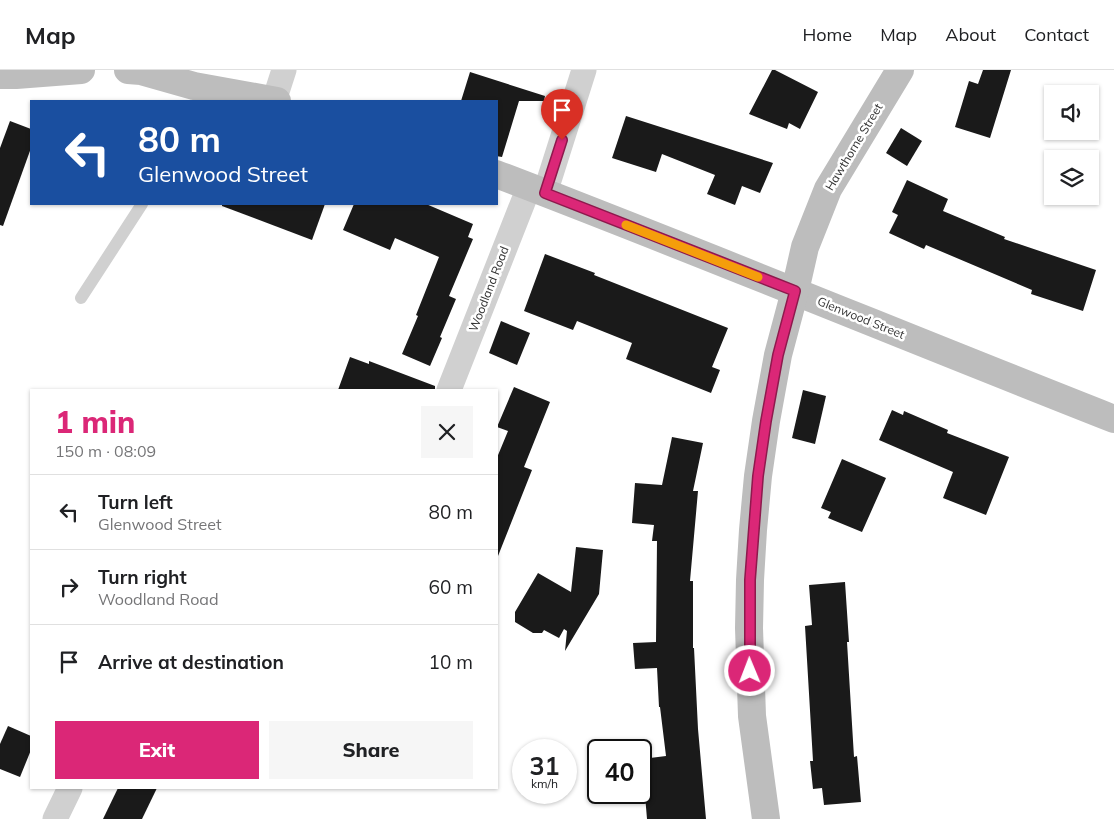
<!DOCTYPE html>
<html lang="en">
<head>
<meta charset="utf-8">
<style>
  :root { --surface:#fff; --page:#f6f6f6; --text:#202124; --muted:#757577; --line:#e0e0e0; --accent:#db2777 }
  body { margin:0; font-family:Mulish,sans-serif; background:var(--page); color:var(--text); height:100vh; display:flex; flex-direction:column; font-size:19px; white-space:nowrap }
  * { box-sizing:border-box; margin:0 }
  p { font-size:16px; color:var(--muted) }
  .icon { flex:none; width:28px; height:28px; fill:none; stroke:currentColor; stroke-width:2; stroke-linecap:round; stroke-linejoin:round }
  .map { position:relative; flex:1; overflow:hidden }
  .side { position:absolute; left:30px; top:319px; width:468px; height:400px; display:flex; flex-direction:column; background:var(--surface); border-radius:0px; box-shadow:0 1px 4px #0004 }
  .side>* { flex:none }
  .banner { position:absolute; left:30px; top:30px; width:468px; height:105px; border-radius:0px; box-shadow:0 1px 4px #0004; background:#1a4fa0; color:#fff; overflow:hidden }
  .fabs { position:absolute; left:1044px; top:15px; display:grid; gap:10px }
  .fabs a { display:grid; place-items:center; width:55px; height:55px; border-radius:0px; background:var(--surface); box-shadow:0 1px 4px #0004; font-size:25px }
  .speed { position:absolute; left:512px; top:669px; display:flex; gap:10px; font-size:25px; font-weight:700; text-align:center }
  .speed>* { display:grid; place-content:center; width:65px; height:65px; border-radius:50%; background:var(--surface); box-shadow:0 1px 4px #0004; line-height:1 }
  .speed small { font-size:12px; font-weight:400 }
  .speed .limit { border:2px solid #111; border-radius:8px; background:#fff; color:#111 }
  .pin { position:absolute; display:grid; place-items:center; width:42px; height:42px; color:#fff; margin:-51px -21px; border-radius:50% 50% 50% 0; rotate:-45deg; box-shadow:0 0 5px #0007 }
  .pin .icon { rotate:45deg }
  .me { position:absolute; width:55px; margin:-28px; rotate:359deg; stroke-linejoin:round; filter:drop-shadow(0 0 4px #0008) }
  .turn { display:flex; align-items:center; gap:18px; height:105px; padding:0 25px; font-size:22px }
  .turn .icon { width:65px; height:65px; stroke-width:2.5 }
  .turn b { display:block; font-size:35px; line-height:42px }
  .round { display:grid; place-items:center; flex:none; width:52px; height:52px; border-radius:0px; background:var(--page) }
  .overview { display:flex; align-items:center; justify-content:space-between; height:85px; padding:0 25px }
  h1 { font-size:30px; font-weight:800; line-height:38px; color:var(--accent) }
  .button { display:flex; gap:10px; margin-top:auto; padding:10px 25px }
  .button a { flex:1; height:58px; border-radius:0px; background:var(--accent); color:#fff; font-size:20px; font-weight:800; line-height:58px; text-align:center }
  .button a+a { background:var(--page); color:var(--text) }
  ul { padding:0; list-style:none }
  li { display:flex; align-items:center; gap:15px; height:75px; padding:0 25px; border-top:1px solid var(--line) }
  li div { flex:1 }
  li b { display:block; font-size:19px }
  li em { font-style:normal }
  header { display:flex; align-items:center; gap:30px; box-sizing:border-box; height:70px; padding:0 25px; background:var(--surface); border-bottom:1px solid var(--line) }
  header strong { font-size:24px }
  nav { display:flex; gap:28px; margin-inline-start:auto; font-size:18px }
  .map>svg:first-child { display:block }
</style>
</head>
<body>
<header>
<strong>Map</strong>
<nav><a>Home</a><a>Map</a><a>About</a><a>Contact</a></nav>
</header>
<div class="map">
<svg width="1114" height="749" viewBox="0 0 1114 749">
  <rect width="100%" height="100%" fill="#fff"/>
  <!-- building -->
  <g fill="#1a1a1a">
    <polygon points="772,0 775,0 818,22 800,59 789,53 787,59 749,44"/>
    <polygon points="983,0 1011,0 990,68 955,57 969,11 978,14"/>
    <polygon points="470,2 545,26 544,31 519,31 502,87 496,86 496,31 461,31"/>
    <polygon points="626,46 773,93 760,123 742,116 735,135 707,124 715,105 662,84 656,102 612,88"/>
    <polygon points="10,51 31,59 31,78 3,156 0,155 0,78"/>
    <polygon points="901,58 922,71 907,96 886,83"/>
    <polygon points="907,110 948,129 943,141 1005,167 1004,169 1096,200 1083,241 1031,224 1032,220 926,175 924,179 889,163 898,145 892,142"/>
    <polygon points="222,134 325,134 312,170 222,136"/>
    <polygon points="354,134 426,134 473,154 468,167 473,169 449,226 456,229 440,267 442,268 430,296 402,284 418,246 416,245 439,187 395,168 390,180 343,160"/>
    <polygon points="545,184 595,203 594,205 728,258 712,297 720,300 711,323 626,289 632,273 577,251 573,260 524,241"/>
    <polygon points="501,251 530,263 517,295 489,283"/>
    <polygon points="350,287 369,294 369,291 435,316 435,320 338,320"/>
    <polygon points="514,317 550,332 524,397 532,400 498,486 496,486 496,390 508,361 497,357"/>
    <polygon points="803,320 826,326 815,374 792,368"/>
    <polygon points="892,340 903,345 904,341 948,360 947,363 1009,387 986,445 943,428 953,402 879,370"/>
    <polygon points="672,367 703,373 693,421 698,421 690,511 693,511 693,578 694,578 698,659 706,749 647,749 642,689 666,686 660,637 659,637 657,598 635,599 633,573 656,572 657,471 652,471 654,455 632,453 635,413 662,415"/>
    <polygon points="842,389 886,408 862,462 828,448 831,442 821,438"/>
    <polygon points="576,477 603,480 599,524 565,581 567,561 564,559 559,568 544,560 542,563 533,563 515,552 515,542 538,503 571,522"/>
    <polygon points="845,512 849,572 847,572 854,687 857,686 861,732 824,735 822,718 813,719 810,691 813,691 805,556 812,555 809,515"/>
    <polygon points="8,656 31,666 31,680 20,707 0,699 0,674"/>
    <polygon points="118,718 157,718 142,749 103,749"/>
  </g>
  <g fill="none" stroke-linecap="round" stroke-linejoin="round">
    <!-- lane -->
    <polyline stroke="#d0d0d0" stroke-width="12" points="81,228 142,134"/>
    <!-- street -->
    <g stroke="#d0d0d0" stroke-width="25">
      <polyline points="274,31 284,0"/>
      <polyline points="545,123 584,0"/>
      <polyline points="449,320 529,117"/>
      <polyline points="55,749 70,718"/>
    </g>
    <!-- secondary -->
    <g stroke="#bdbdbd" stroke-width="28">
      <polyline points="128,0 141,1 194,16 277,31"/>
      <polyline points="0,5 16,5 81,0"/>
      <path d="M 496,104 C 703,183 908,268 1114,349"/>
      <polyline points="766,749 752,646 749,558 750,510 753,460 758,406 766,351 778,285 795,221 805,177 828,119 900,0"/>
    </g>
  </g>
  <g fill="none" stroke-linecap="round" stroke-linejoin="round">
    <!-- route casing -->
    <g stroke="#8e194d" stroke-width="12">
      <polyline id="route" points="562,70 545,123 795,221 778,285 766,351 758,406 750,510 750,601"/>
    </g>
    <!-- route -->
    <use href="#route" stroke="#db2777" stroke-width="9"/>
    <!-- slow -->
    <polyline stroke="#f59e0b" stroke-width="9" points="626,155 758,207"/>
  </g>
  <g text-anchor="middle" stroke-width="5" stroke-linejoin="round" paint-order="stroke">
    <!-- street labels -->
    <g font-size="12" fill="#333" stroke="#fff">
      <text transform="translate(854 77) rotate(-59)" y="4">Hawthorne Street</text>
      <text transform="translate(489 219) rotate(-69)" y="4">Woodland Road</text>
      <text transform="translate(861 248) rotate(22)" y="4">Glenwood Street</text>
    </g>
  </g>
</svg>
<div class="fabs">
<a><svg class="icon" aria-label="sound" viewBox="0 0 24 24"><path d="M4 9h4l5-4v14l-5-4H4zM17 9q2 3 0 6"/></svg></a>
<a><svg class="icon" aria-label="layers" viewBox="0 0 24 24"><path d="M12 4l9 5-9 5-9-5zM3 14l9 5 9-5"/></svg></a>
</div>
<div class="speed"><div>31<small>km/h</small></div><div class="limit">40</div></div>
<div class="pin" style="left:562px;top:70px;background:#d93025"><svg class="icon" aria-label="arrive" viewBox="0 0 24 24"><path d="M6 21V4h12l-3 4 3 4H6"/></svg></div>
<svg class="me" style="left:750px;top:601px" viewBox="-20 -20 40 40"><circle r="17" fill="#db2777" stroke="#fff" stroke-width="3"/><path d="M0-11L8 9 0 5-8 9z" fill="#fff"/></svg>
<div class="banner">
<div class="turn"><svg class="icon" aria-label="left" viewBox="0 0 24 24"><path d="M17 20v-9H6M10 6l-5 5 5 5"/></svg><div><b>80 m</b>Glenwood Street</div></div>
</div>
<section class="side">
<div class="overview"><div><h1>1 min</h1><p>150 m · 08:09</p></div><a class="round"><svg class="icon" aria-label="close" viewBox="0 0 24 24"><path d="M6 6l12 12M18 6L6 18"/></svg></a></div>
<ul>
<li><svg class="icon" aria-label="left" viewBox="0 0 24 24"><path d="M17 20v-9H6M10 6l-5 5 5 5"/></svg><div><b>Turn left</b><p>Glenwood Street</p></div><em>80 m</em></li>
<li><svg class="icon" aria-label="right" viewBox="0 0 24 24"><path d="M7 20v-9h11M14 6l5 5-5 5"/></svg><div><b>Turn right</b><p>Woodland Road</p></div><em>60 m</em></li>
<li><svg class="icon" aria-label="arrive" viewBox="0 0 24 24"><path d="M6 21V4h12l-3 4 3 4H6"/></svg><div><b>Arrive at destination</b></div><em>10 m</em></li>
</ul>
<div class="button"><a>Exit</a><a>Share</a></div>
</section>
</div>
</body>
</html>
